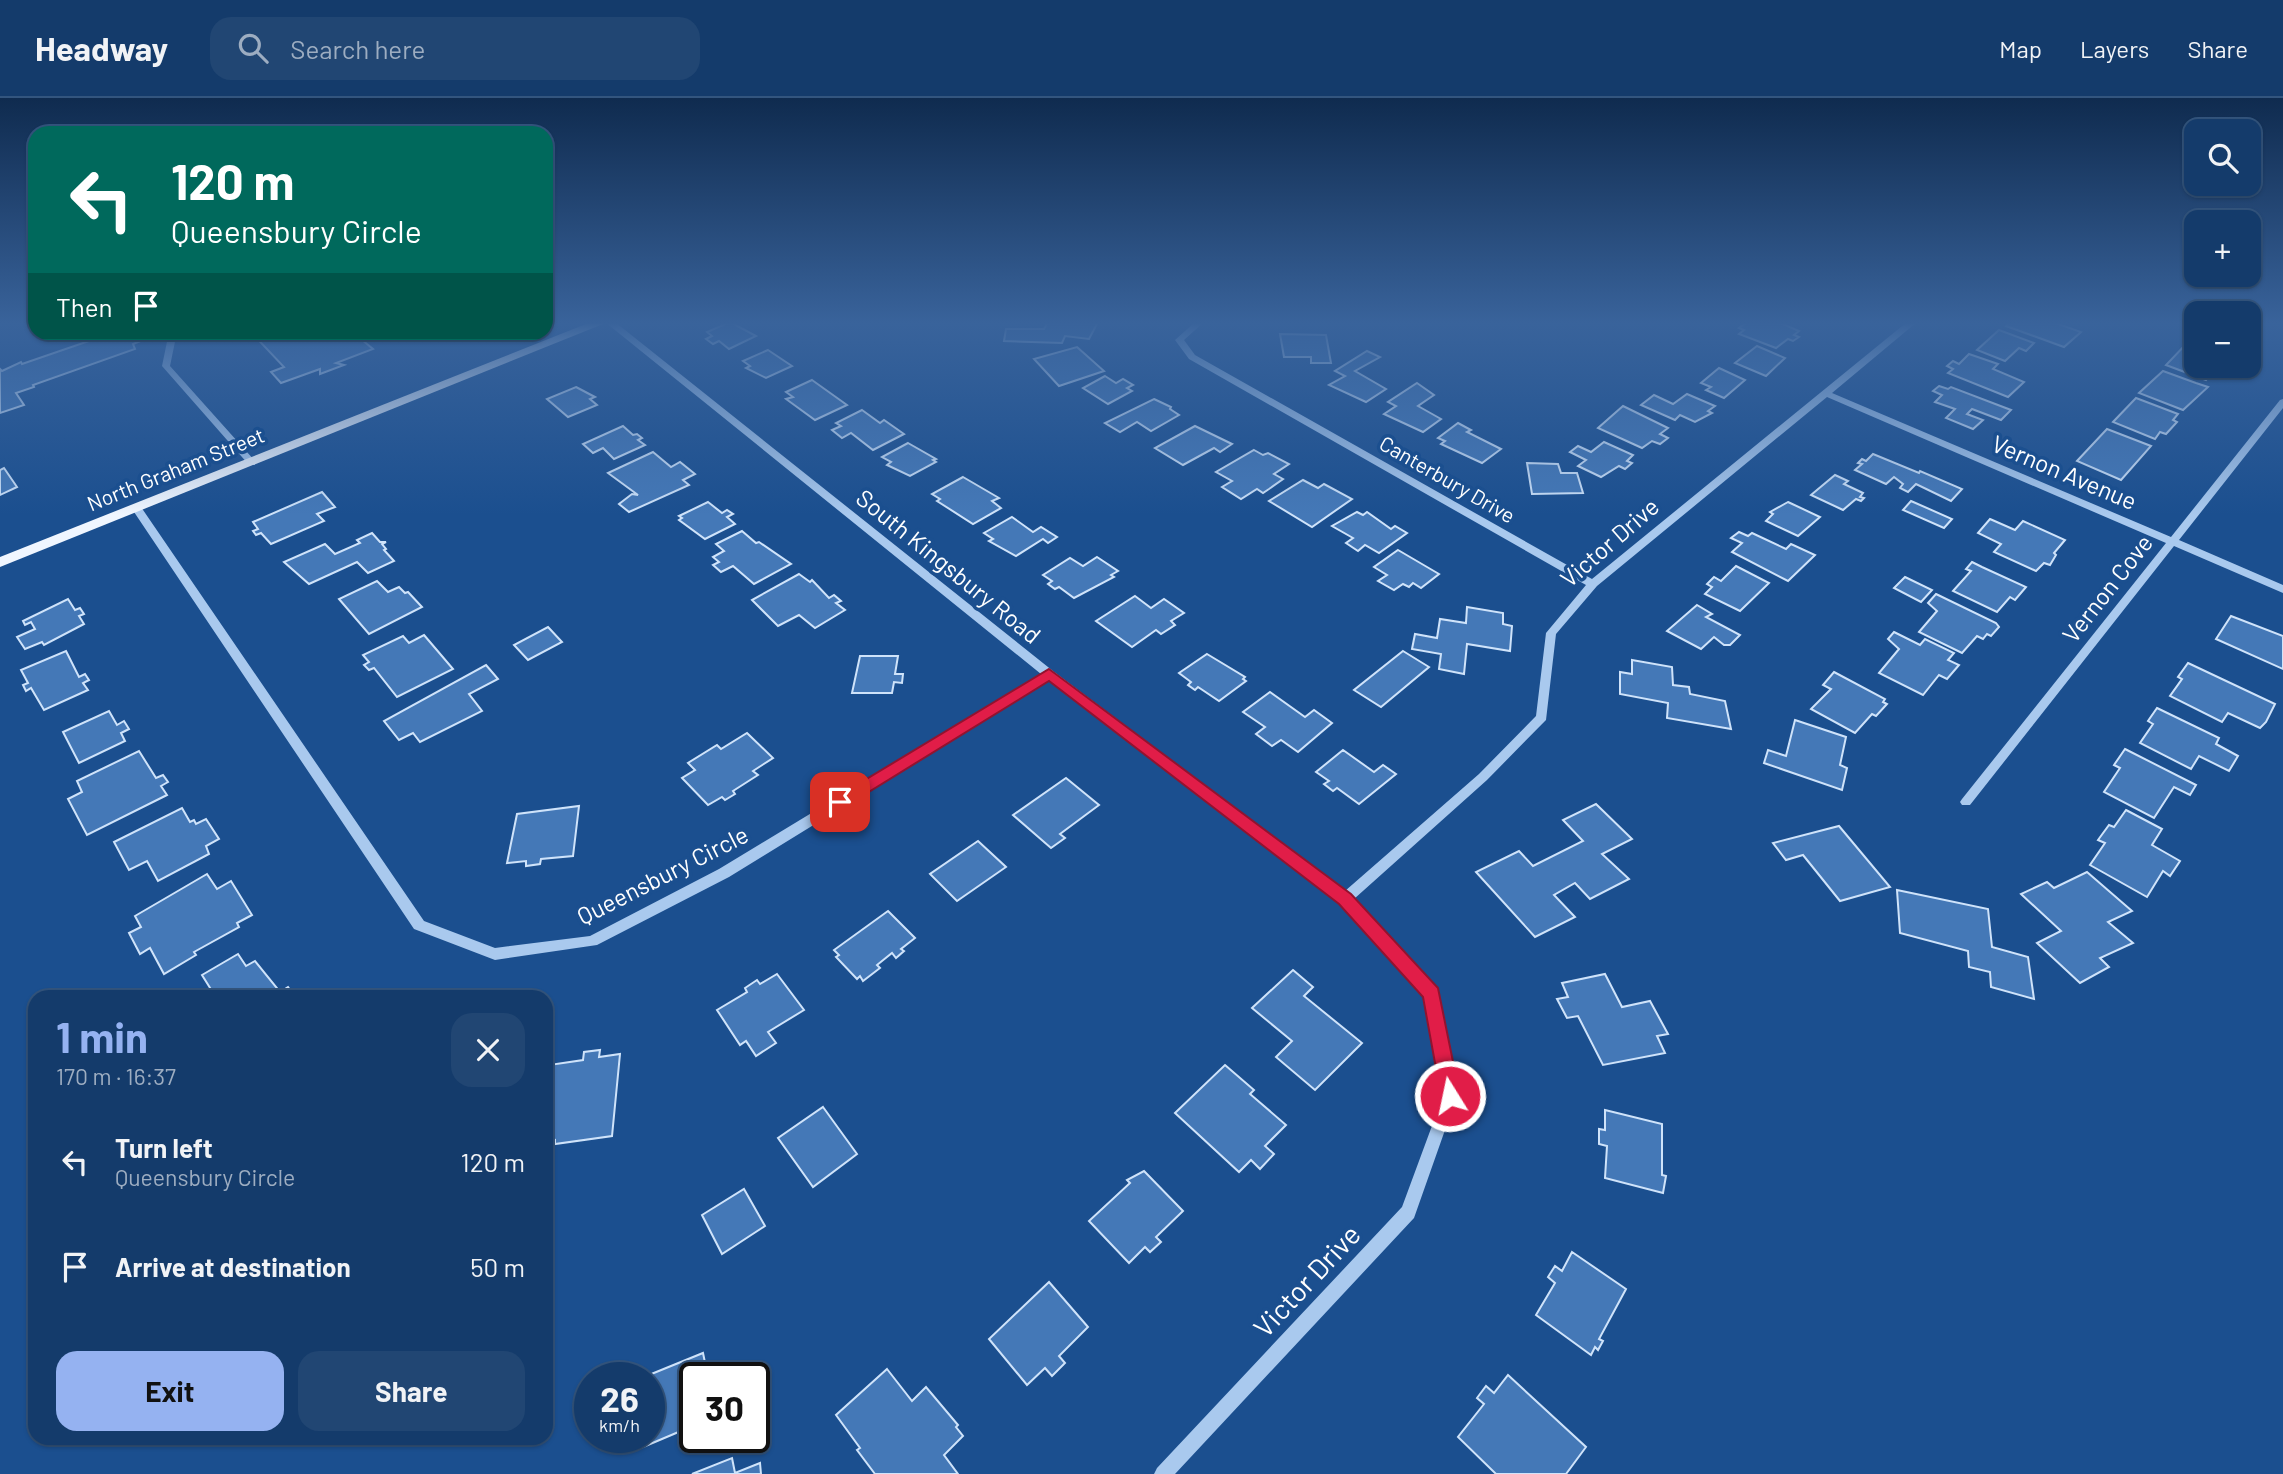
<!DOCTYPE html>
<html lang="en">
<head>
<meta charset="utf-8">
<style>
  :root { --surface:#143b6b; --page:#214673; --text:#f1f3f6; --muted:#9dadc1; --line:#33557e; --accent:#95b2f1 }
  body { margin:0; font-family:Barlow,sans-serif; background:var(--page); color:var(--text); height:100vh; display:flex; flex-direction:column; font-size:26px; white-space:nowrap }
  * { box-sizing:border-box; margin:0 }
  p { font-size:23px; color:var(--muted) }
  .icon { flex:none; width:38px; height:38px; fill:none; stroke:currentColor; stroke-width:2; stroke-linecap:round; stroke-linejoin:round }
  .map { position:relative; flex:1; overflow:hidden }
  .side { position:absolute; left:28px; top:892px; width:525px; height:455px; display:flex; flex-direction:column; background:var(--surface); border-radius:21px; box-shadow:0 2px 5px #0004,0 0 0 2px var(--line) }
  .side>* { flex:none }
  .hud { position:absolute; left:28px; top:28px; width:525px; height:214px; border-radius:21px; box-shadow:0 2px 5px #0004,0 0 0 2px var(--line); background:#00695c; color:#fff; overflow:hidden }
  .controls { position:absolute; left:2184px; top:21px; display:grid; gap:14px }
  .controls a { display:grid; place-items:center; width:77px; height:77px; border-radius:14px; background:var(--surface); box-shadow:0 2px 5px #0004,0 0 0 2px var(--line); font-size:35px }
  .speed { position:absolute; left:574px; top:1264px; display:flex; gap:14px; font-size:35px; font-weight:700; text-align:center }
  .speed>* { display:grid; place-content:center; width:91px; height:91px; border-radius:50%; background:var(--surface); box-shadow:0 2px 5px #0004,0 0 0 2px var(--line); line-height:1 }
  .speed small { font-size:18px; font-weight:400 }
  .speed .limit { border:4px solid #111; border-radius:10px; background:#fff; color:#111 }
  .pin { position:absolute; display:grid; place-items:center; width:60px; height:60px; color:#fff; margin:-30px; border-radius:14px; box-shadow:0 4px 10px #0006 }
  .me { position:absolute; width:77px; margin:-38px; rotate:350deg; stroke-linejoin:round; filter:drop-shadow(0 0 5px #0008) }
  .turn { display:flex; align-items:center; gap:24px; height:147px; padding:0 28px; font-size:32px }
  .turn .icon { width:91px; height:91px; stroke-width:2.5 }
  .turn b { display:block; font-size:49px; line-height:60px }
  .then { display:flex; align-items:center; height:66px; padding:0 28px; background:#0003; gap:14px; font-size:26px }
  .round { display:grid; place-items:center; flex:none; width:74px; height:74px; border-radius:21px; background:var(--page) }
  .summary { display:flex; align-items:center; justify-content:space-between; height:119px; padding:0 28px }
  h1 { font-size:42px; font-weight:700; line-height:52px; color:var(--accent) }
  .button { display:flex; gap:14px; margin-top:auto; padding:14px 28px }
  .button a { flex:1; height:80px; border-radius:21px; background:var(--accent); color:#111; font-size:28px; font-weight:700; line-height:80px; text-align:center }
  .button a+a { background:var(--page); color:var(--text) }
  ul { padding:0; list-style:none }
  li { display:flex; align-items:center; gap:21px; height:105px; padding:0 28px }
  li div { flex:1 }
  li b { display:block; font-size:26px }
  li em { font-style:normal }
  header { display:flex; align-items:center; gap:42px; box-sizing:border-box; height:98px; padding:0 35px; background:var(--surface); border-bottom:2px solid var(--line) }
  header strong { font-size:33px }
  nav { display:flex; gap:38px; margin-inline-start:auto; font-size:24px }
  .search { width:490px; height:63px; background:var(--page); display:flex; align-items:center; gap:18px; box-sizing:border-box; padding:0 24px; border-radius:21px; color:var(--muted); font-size:26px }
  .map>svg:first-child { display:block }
</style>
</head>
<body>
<header>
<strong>Headway</strong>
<div class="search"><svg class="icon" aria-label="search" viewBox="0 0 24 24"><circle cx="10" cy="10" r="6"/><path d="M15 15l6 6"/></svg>Search here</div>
<nav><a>Map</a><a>Layers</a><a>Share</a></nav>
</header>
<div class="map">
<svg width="2283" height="1376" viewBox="0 0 2283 1376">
  <rect width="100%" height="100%" fill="#1b4f8f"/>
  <!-- building -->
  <g fill="#4478b7" stroke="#cfe3fa" stroke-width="2">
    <polygon points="730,224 756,238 729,251 719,243 713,246 706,241 712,238 707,234"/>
    <polygon points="1048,224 1098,224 1089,241 1065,238 1062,245 1004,243 1006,231 1044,231"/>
    <polygon points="1747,224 1778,224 1799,233 1794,237 1799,239 1793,243 1788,241 1776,250 1739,236 1744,232 1739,230"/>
    <polygon points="2010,224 2053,224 2081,234 2064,249 2006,228"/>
    <polygon points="1999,232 2034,245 2026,253 2019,250 2005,263 1977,252"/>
    <polygon points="115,234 137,234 143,242 133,246 135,251 33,287 34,289 16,295 24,307 0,315 0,271 2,273 21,264 22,266"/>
    <polygon points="251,234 340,234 345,239 354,234 377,234 361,241 373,251 336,265 344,267 320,276 320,271 281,285 271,274 284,269"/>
    <polygon points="1280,236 1326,237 1331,265 1311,265 1311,259 1284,259"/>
    <polygon points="2188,244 2196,247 2196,268 2226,268 2220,274 2215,272 2206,282 2166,267"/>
    <polygon points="1757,248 1785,260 1766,278 1735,265"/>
    <polygon points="1077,249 1104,273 1059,288 1034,261"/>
    <polygon points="768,252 792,268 766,280 746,270 750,268 743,263"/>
    <polygon points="1367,253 1380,259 1355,273 1386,291 1366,304 1329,287 1345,278 1335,273"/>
    <polygon points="1969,256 1998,266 1993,271 2024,284 2008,299 1948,275 1953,271 1947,268 1953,263 1959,266"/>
    <polygon points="1719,270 1745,282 1724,300 1706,292 1711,289 1701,285"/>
    <polygon points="2163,273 2196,285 2208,289 2183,312 2139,295"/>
    <polygon points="1105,278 1116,285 1123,281 1133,287 1127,290 1132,293 1108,306 1083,290"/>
    <polygon points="812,282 847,307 815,322 786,301 793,299 786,294"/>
    <polygon points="1417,285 1434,297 1418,308 1441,321 1423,334 1384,316 1396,308 1388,304"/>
    <polygon points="1939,288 1948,291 1951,289 2011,312 2001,322 1972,311 1967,316 1983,322 1973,331 1946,320 1955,311 1935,304 1942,297 1933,293"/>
    <polygon points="576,289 595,299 590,301 597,307 568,319 547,301"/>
    <polygon points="1687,296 1715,308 1708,313 1712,315 1695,324 1680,317 1675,322 1641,307 1654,297 1673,306"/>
    <polygon points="2136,300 2178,316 2173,322 2177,324 2166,336 2160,334 2155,341 2113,324"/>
    <polygon points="1154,301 1171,309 1170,311 1179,317 1151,333 1137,324 1120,334 1105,325"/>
    <polygon points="1623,308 1668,330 1660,336 1668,340 1660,346 1652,343 1642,350 1598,330"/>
    <polygon points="862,312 880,325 884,322 904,336 873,352 851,335 842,340 832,332 841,328 836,325"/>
    <polygon points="1458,325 1471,332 1467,334 1501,351 1482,365 1441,346 1445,343 1438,340"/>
    <polygon points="623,328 633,337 637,336 642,340 638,342 645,347 614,361 603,350 593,355 583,346"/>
    <polygon points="1195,328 1232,346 1220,354 1214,350 1183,367 1155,350"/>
    <polygon points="2107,331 2151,348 2121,382 2077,363"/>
    <polygon points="1604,344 1633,357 1627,363 1632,365 1625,371 1619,368 1601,379 1578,368 1586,362 1570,354 1578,348 1591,354"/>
    <polygon points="908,345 936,361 933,362 936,364 910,378 887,367 891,364 882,359"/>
    <polygon points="1254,352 1263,357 1268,355 1289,366 1274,376 1283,381 1269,391 1263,395 1257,391 1241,401 1222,389 1232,383 1216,374"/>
    <polygon points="653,354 671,369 680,364 695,376 683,382 689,387 629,414 619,406 632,396 638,397 608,375"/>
    <polygon points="1873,356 1919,375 1920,373 1962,391 1951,403 1916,386 1908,394 1900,390 1903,386 1894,379 1886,386 1855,372 1862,366 1858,365 1862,361 1866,363"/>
    <polygon points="1527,365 1558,366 1561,375 1577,375 1583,395 1532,396"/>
    <polygon points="4,370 17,389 0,397 0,372"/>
    <polygon points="1835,377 1848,383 1844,386 1863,395 1860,399 1864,400 1861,403 1856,401 1843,412 1811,397"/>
    <polygon points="963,379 999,400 992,403 1001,410 973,426 937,403 940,401 932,396"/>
    <polygon points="1303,382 1318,390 1324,386 1352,401 1312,429 1269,403"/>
    <polygon points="322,394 335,409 317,416 324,423 271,446 261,435 256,437 253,433 258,431 253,424"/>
    <polygon points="1911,403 1952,421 1944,430 1903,412"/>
    <polygon points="708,404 722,415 727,412 733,416 727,419 735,426 705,441 679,422 682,420 679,418"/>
    <polygon points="1788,404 1820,419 1798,438 1766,423 1773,416 1770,414"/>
    <polygon points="1357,414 1363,417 1367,414 1391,431 1395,428 1407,435 1379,455 1365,447 1358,453 1346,445 1353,440 1332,428"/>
    <polygon points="1012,419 1033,434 1041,429 1057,439 1048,445 1043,441 1016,458 989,443 993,441 984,435"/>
    <polygon points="1990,421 2015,432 2023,423 2065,442 2054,455 2056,457 2050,467 2044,465 2036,473 1994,454 2001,446 1978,435"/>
    <polygon points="742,433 756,445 759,444 791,466 754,486 733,468 721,474 713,467 719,464 713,459 724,453 716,446"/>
    <polygon points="1739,434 1748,438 1752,435 1786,451 1791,446 1815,457 1788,483 1732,454 1742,445 1731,440"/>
    <polygon points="372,435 380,444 386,444 382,446 386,451 384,452 394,463 368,475 357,464 309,486 284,464 325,446 335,456 360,445 357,442"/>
    <polygon points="1398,452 1439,476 1421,490 1413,485 1409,489 1403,486 1394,492 1378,483 1387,477 1374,469"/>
    <polygon points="1097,459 1118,473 1111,477 1114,479 1074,500 1059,489 1055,491 1048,486 1052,483 1043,477 1070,460 1083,468"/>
    <polygon points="1972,464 1982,469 2026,489 2015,502 2010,499 1997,514 1953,493 1971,473 1966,471"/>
    <polygon points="1736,468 1769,485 1740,513 1705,496 1712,489 1707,486 1714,479 1721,483"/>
    <polygon points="799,476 810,484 812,482 829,500 834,497 841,503 836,505 845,512 815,530 799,517 778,528 752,502"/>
    <polygon points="1905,479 1932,492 1921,504 1894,490"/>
    <polygon points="377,483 388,494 399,489 405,495 408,494 422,509 369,536 339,501"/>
    <polygon points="1936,496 1996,525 1999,529 1991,538 1987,536 1983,541 1977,538 1962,555 1919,534 1937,513 1928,505"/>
    <polygon points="1135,498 1151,510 1164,501 1184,515 1171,523 1175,527 1161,536 1156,532 1132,549 1096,523"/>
    <polygon points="68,501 75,512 80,510 84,516 79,518 84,526 44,547 42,544 25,551 17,539 35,531 31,524 25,527 23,523"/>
    <polygon points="1697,507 1712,516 1706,519 1740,537 1730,547 1724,547 1714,539 1701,551 1667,533"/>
    <polygon points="1467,509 1503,515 1503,526 1512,528 1510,553 1467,546 1464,576 1439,571 1441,556 1412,551 1415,536 1437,540 1440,521 1466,525"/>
    <polygon points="2231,518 2283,538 2283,571 2216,541"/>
    <polygon points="548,529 562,544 528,562 514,547"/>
    <polygon points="1894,534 1920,547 1925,541 1954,555 1948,562 1959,567 1947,581 1939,577 1923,597 1879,575 1899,551 1888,541"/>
    <polygon points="424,537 453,571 397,599 374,570 369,572 364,567 369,564 363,557 403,538 409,545"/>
    <polygon points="66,553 79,579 85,576 89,582 83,585 88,592 44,612 31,590 26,593 23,587 28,585 21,572"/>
    <polygon points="1403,553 1429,569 1381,609 1354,592"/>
    <polygon points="1207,556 1245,579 1243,581 1246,583 1219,603 1198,589 1195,592 1188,587 1191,584 1179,575"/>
    <polygon points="860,558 898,558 895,576 903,576 902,585 894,584 892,595 852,595"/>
    <polygon points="1632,562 1672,569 1673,587 1689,589 1690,596 1725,603 1731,631 1667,620 1668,605 1620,596 1620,574 1632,576"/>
    <polygon points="2188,565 2275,606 2266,624 2260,630 2228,615 2222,624 2170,598 2182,581 2178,579"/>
    <polygon points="486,567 498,581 469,596 482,613 420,644 413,635 399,642 384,623"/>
    <polygon points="1834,574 1885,601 1883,604 1887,606 1876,618 1872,616 1855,635 1811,611 1831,591 1823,587"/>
    <polygon points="1270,594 1305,619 1314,612 1332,625 1298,654 1281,642 1272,648 1256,636 1265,629 1243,614"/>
    <polygon points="2157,610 2219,640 2216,646 2238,658 2229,673 2199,658 2191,671 2140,645 2153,626 2148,623"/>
    <polygon points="109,613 117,627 124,623 129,631 121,635 125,643 79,665 63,634"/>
    <polygon points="1795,622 1846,639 1840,667 1847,670 1842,692 1764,665 1768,652 1786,658"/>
    <polygon points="747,635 773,660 753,673 758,677 733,693 735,696 725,702 722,699 708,707 682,680 695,672 688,665 717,647 721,651"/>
    <polygon points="2125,651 2196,687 2190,697 2174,689 2154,720 2104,694 2120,670 2114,667"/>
    <polygon points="1343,652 1374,674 1383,667 1396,676 1359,706 1337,690 1333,693 1324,686 1329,683 1316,674"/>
    <polygon points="139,653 156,680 163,677 168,684 161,688 167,697 87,737 68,701 82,694 77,683"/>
    <polygon points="1066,680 1099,707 1060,736 1065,740 1051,750 1013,717"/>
    <polygon points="1596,706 1632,741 1602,756 1629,781 1590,801 1575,785 1554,797 1575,819 1535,839 1476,774 1519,753 1533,768 1583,743 1563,722"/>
    <polygon points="579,708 573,758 541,761 540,766 526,768 526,763 507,765 517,716"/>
    <polygon points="182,710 190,724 194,722 196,726 206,721 219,741 206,748 209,756 158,783 147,763 129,772 114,744"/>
    <polygon points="2126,712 2162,731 2152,747 2180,763 2170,778 2163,773 2147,799 2090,767 2105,745 2098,742 2109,727 2114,729"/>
    <polygon points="1839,728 1890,789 1840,803 1803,757 1786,762 1773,745"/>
    <polygon points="978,743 1006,769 957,803 930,776"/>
    <polygon points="2087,774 2132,813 2108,824 2133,845 2100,860 2109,869 2080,885 2037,845 2061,833 2021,796 2047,784 2054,790"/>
    <polygon points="207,776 217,791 231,783 252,817 237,825 239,829 194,854 196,857 164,876 150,850 140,856 129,835 141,829 135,818"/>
    <polygon points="1897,792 1988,811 1992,849 2028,859 2034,901 1991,889 1990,874 1969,869 1968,853 1900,835"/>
    <polygon points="888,813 915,840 901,851 904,853 896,860 892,855 877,867 880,870 863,883 860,878 857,881 836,859 839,857 834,852"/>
    <polygon points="238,856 246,868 255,863 280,894 288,889 293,896 287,900 197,900 212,893 202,877"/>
    <polygon points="1293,872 1313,889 1304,898 1362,945 1315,992 1276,959 1292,943 1252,910"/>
    <polygon points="777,876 804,912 768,934 776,945 756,958 746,943 740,947 717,912 747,894 745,890 757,882 760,886"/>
    <polygon points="1605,876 1622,909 1650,903 1668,936 1657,938 1665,955 1603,967 1578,918 1567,920 1557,901 1568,899 1562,885"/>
    <polygon points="600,952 599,959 620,956 612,1038 555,1046 555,1042 546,1044 549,967 583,962 584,954"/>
    <polygon points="1225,967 1254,992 1250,996 1286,1027 1265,1048 1274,1056 1260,1071 1251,1062 1239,1074 1175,1015"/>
    <polygon points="823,1009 857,1056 813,1089 778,1040"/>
    <polygon points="1605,1012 1662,1026 1662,1077 1666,1078 1663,1095 1605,1080 1607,1048 1599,1046 1599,1031 1605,1032"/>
    <polygon points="1144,1073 1183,1113 1156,1139 1161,1144 1150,1154 1145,1149 1129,1165 1089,1123 1130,1085 1127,1082"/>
    <polygon points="744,1091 765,1128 722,1156 702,1117"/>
    <polygon points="1572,1154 1626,1191 1599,1241 1603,1243 1598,1252 1595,1249 1591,1257 1536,1217 1555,1185 1548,1179 1555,1168 1562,1173"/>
    <polygon points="1049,1184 1088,1229 1059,1258 1065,1265 1052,1278 1045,1270 1027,1287 989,1241"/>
    <polygon points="703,1255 708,1279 695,1279 695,1327 636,1352 634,1339 649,1339 649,1279 644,1279"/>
    <polygon points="887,1271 912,1303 926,1289 958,1327 956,1329 963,1338 944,1357 958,1376 875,1376 857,1352 860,1350 836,1317"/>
    <polygon points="1508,1277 1586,1349 1566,1376 1496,1376 1458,1339 1484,1306 1477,1300 1486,1288 1494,1295"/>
    <polygon points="732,1360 735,1375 760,1365 761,1376 692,1376"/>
  </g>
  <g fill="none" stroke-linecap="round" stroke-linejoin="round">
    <!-- minor -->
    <g fill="#a9c9ee" fill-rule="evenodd">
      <polygon points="605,224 615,224 1053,573 1345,793 1479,676 1536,618 1546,535 1586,487 1189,261 1175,242 1195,224 1204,224 1184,242 1195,257 1592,481 1907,224 1917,224 1832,295 2171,439 2280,302 2283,301 2283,310 2179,442 2283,487 2283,495 2174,448 1970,707 1962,707 1960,704 1962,701 2166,445 1827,299 1597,488 1556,536 1546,622 1487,682 1354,801 1437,892 1457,998 1414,1120 1175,1376 1154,1376 1157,1370 1402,1109 1443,998 1425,899 1340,805 1049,582 729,779 597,847 495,862 414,831 132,411 133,409 141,409 424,823 495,850 590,838 719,771 1041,576"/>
      <polygon points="169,234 177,234 170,268 255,363 255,367 249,367 162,268"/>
    </g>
    <!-- major -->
    <polygon fill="#f0f6ff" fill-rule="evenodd" points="591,224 608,224 0,469 0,459"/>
  </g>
  <!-- sky -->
  <linearGradient id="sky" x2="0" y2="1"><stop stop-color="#0f2b4f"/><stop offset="0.54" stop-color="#39639b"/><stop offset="1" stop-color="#39639b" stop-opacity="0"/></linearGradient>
  <rect width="2283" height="417" fill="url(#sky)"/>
  <!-- route -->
  <polygon fill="#e11d48" stroke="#92132f" stroke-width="2" points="1049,571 1351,796 1438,890 1460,998 1457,1005 1450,1007 1443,1005 1441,998 1423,899 1339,806 1049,583 846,708 835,708 835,700"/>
  <g text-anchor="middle" stroke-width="7" stroke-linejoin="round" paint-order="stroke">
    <!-- far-street labels -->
    <g font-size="21" fill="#fff" stroke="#1b4f8f">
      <text transform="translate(176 372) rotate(-22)" y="7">North Graham Street</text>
      <text transform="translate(1447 382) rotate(30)" y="7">Canterbury Drive</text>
    </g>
    <!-- street labels -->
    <g font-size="24" fill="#fff" stroke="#1b4f8f">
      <text transform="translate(2064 375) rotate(23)" y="8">Vernon Avenue</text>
      <text transform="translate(1610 445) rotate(-41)" y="8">Victor Drive</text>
      <text transform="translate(948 469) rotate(39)" y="8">South Kingsbury Road</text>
      <text transform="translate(2108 491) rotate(-52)" y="8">Vernon Cove</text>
      <text transform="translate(663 778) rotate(-27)" y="8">Queensbury Circle</text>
    </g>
    <!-- near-street labels -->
    <g font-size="28" fill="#fff" stroke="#1b4f8f">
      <text transform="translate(1307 1183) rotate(-47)" y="10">Victor Drive</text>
    </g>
  </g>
</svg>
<div class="controls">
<a><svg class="icon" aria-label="search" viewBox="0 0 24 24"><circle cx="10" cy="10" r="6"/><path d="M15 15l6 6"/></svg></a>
<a>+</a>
<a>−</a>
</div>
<div class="speed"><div>26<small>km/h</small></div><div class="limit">30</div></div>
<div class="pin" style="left:840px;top:704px;background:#d93025"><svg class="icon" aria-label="arrive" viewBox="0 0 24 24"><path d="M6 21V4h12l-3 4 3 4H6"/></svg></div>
<svg class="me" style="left:1450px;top:998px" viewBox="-20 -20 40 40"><circle r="17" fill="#e11d48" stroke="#fff" stroke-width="3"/><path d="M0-11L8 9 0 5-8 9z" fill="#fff"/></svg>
<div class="hud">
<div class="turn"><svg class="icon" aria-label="left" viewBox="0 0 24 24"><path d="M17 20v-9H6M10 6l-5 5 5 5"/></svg><div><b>120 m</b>Queensbury Circle</div></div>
<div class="then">Then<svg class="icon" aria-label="arrive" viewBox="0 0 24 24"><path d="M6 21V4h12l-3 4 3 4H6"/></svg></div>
</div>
<section class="side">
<div class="summary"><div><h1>1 min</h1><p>170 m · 16:37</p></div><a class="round"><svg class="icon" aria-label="close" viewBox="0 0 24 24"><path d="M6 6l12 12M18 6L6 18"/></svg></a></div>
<ul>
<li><svg class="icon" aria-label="left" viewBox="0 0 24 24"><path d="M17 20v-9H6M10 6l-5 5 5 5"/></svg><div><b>Turn left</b><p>Queensbury Circle</p></div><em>120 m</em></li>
<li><svg class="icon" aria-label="arrive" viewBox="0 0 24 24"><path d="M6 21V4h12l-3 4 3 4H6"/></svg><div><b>Arrive at destination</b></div><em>50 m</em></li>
</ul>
<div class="button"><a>Exit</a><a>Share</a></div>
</section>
</div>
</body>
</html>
